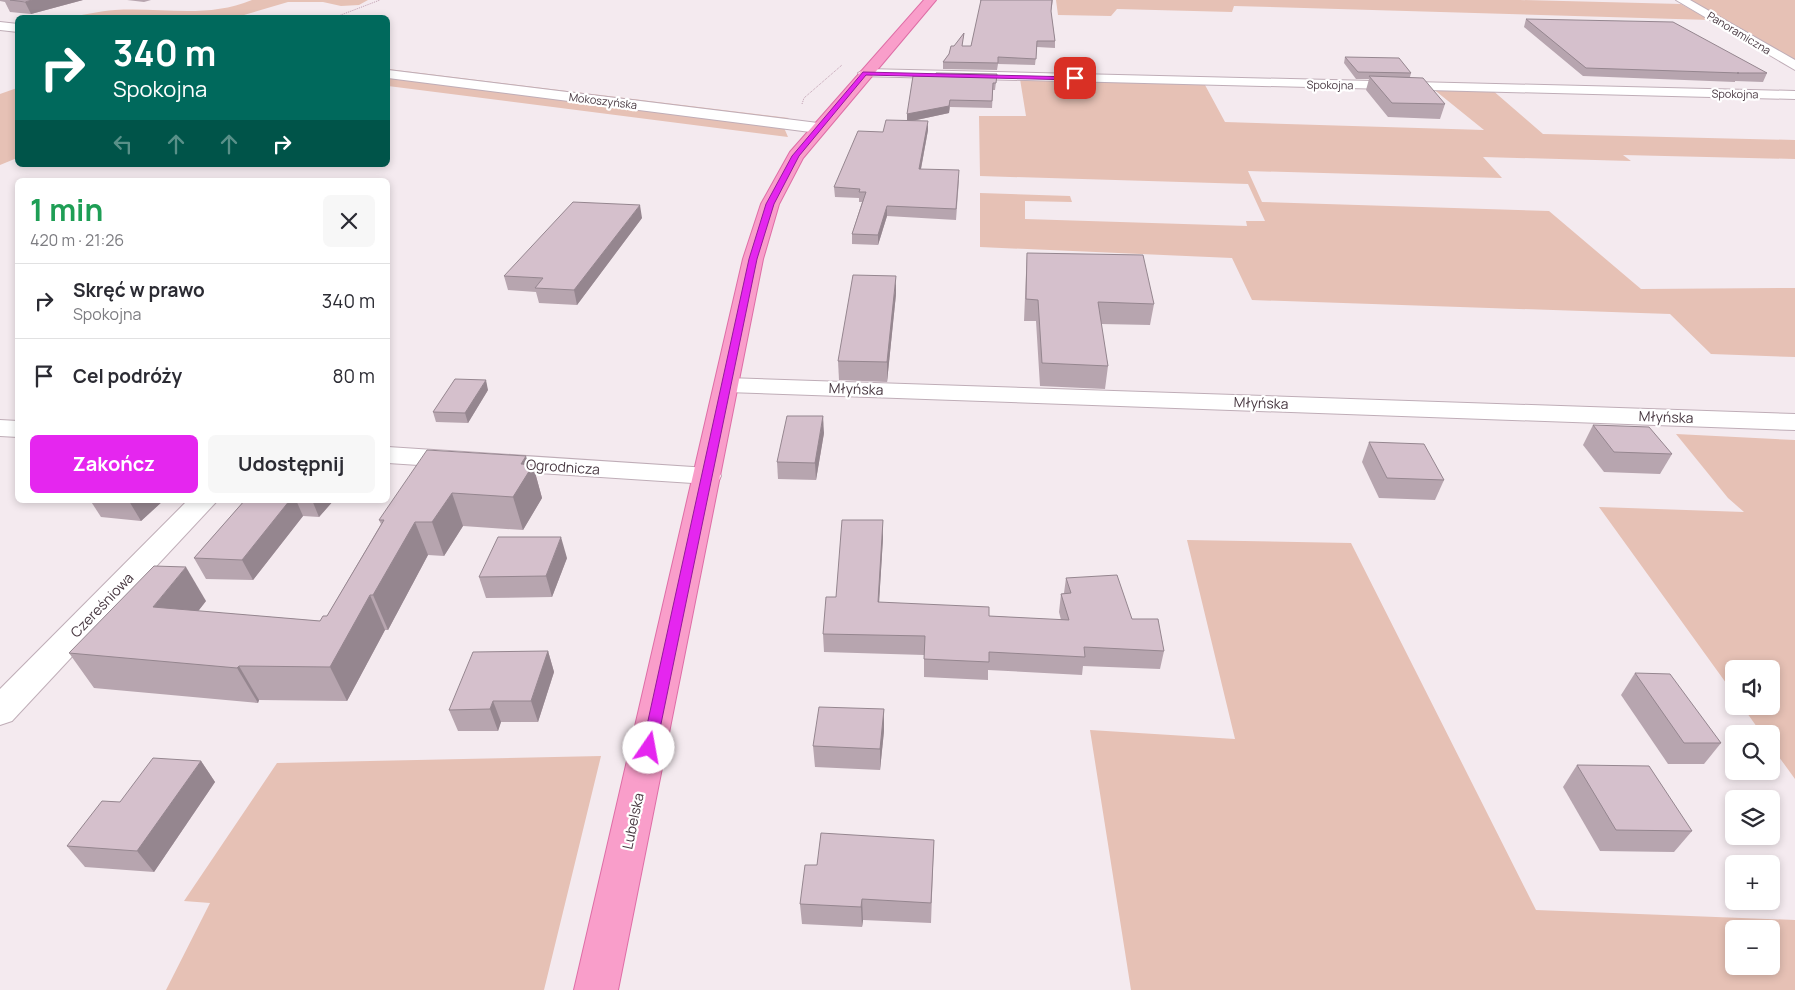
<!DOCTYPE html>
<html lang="pl">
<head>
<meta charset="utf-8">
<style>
  :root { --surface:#fff; --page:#f7f7f7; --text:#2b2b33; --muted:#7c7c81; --line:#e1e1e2; --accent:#e526ef }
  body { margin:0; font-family:Manrope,sans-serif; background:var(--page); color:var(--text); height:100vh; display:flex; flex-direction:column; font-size:19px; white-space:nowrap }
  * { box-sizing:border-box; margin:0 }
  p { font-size:16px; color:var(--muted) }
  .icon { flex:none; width:28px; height:28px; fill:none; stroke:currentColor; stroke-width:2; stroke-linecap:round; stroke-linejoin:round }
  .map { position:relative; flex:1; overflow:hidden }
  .details { position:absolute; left:15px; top:178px; width:375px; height:325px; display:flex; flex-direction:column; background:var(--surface); border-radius:8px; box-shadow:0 2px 8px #0003 }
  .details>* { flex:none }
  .banner { position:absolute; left:15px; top:15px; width:375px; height:152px; border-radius:8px; box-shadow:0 2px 8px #0003; background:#00695c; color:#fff; overflow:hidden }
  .tools { position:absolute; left:1725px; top:660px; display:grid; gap:10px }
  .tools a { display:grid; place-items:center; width:55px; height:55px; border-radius:8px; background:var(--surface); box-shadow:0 2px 8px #0003; font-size:25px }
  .pin { position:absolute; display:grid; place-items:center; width:42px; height:42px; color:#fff; margin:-21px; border-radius:10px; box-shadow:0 2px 8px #0006 }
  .me { position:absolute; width:55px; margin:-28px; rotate:12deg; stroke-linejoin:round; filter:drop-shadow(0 0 4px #0008) }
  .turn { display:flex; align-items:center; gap:18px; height:105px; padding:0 15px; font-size:22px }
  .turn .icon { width:65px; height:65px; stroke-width:2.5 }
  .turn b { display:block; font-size:35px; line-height:42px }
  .lanes { display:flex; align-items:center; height:48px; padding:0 15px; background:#0003; justify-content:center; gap:25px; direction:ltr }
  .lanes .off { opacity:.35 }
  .round { display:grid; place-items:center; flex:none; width:52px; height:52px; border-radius:8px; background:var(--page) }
  .summary { display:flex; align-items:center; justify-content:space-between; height:85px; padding:0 15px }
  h1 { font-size:30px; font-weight:700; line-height:38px; color:#1e9e55 }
  .action { display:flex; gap:10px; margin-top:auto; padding:10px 15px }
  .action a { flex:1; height:58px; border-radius:8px; background:var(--accent); color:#fff; font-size:20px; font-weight:700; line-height:58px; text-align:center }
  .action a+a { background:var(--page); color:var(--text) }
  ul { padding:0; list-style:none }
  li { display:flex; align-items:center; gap:15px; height:75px; padding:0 15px; border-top:1px solid var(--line) }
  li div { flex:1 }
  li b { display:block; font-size:19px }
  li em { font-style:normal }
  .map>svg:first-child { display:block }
</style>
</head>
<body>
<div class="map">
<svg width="1795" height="990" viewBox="0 0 1795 990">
  <rect width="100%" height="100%" fill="#f4eaef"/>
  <!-- green -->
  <g fill="#e6c1b5" fill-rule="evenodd">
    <path d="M 252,0 L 368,0 L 359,5 L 341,6 L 323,2 L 288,2 L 244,15 L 255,17 L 69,17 C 84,15 99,11 115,10 C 162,7 206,19 252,0 Z"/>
    <polygon points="1056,0 1520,0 1681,4 1710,20 1234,6 1232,12 1117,9 1111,16 1058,15"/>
    <polygon points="1689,0 1795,0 1795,60"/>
    <polygon points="388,69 789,118 782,123 788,137 388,86"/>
    <polygon points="1020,79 1205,85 1225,122 1484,130 1432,88 1491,89 1543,134 1795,140 1795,159 1623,155 1631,161 1483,157 1502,178 1248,171 1262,202 1549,211 1641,289 1795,288 1795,357 1711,354 1670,314 1252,300 1232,258 980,247 980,193 1070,196 1072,202 1025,201 1025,219 1247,226 1246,221 1265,221 1248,184 980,176 979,116 1026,116"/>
    <polygon points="17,88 17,158 0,165 0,94"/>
    <polygon points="1676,434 1795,440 1795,779 1771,746 1771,734 1762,734 1742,706 1771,706 1771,669 1734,669 1734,694 1599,507 1744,512 1728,498"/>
    <path d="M 1187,540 L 1351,543 L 1536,910 L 1795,920 L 1795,990 L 1131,990 L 1090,730 L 1235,739 ZM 1734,929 L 1771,929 L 1771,966 L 1734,966 Z"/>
    <polygon points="601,756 544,990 166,990 210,903 184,901 277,763"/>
  </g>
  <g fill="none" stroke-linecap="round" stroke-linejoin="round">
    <!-- minor casing -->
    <g stroke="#bfadb7" stroke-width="2">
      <g id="minor">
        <polygon points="1676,0 1690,0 1795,60 1795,70"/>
        <polygon points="0,22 18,24 18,32 0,30"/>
        <polygon points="865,69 1795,91 1795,99 860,76 858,73"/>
        <polygon points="388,70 818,123 824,125 826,128 824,131 818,133 388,78"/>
        <polygon points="727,378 1795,414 1795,430 727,392 719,390 715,385 719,380"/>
        <polygon points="0,420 18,421 18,437 0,436"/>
        <polygon points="388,447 708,468 718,470 721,476 718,482 708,484 388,463"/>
        <polygon points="188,500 218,500 12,721 0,725 0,689"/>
      </g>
    </g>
    <!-- major casing -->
    <g stroke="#de6ea6" stroke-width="2">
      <polygon id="major" points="924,0 936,0 803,158 779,204 763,259 618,990 574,990 743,259 761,204 790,152"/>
    </g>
    <!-- path -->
    <g stroke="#c09fb1" stroke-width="1" stroke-dasharray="1 1" stroke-linecap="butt">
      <polyline points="333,18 380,0"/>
      <polyline points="802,104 804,98 842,65"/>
    </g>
    <!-- minor -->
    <use href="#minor" fill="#fff" fill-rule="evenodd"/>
    <!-- major -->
    <use href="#major" fill="#f99eca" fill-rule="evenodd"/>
  </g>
  <!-- wall -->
  <g fill="#b7a5af">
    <polygon points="0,0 83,0 31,14 10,12 5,2 0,1"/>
    <polygon points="127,0 151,0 144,2"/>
    <polygon points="980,0 1053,0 1051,12 1055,41 1055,48 1037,47 1035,65 998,64 997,70 943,69 943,62 964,33 962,46 971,46 981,4"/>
    <polygon points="1526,19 1767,73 1763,82 1735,81 1735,82 1583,76 1524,27"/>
    <polygon points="1345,57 1411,73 1410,77 1445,104 1440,119 1388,117 1366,90 1369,79 1356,79 1344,63"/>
    <polygon points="997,74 995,90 993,90 992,108 950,107 949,113 912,121 928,130 921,169 959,180 956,220 887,216 878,245 852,244 852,234 862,202 859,202 859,198 835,197 834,187 883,132 907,121 907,114 934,76"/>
    <polygon points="642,218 577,305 539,303 536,292 508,290 504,276"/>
    <polygon points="1027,253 1154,304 1150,325 1101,324 1108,366 1105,389 1040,386 1036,321 1024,321 1026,273"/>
    <polygon points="896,294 887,382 839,380 838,361"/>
    <polygon points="488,390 468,423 436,422 433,412"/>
    <polygon points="1593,425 1672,454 1660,474 1604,472 1583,445"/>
    <polygon points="824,433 816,480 778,479 777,462"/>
    <polygon points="1369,442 1444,480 1435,500 1379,498 1362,462"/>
    <polygon points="529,464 533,465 542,498 523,530 463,526 444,556 428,555 388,630 385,630 347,701 259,700 258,703 94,688 69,653 206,601 198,611 320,621 327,616 381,524 379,520"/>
    <polygon points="90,500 164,500 141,521 101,517"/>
    <polygon points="245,500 334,500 319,517 303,516 253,580 206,579 194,558"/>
    <polygon points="883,538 879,602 989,616 1061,620 1059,612 1061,594 1064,593 1066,578 1132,619 1164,651 1160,669 1083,666 1082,675 988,670 988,680 924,677 924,655 824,652 823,634 836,597"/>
    <polygon points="567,558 552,597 486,598 479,577"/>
    <polygon points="548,651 554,672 538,722 501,722 498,731 458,731 449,710"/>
    <polygon points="1635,673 1721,743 1704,764 1668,764 1621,695"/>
    <polygon points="884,709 884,731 880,770 815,767 813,746"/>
    <polygon points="201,761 215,782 154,872 85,867 67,846 120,802"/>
    <polygon points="1577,765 1692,831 1674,852 1600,851 1563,787"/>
    <polygon points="934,840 931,923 863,920 862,927 802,924 800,904 817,865"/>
  </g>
  <!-- shaded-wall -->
  <g fill="#95868f">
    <polygon points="32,0 83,0 31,14 25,2"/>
    <polygon points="950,100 949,113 907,122 907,114"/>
    <polygon points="928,121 928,130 919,179 919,169"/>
    <polygon points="640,205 642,218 577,305 574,290"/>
    <polygon points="887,206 887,216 878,245 878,235"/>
    <polygon points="896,276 896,294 887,382 887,362"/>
    <polygon points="486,380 488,390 468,423 465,413"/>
    <polygon points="823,416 824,433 816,480 815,463"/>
    <polygon points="526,456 530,469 533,465 542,498 523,530 513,497 521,464"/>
    <polygon points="452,493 463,526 444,556 432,522"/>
    <polygon points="130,500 164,500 141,521 129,501"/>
    <polygon points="290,500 296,500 303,516 253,580 242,560"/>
    <polygon points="312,500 334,500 319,517"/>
    <polygon points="883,520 883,538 878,620 878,602"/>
    <polygon points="415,522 428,555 388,630 373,595"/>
    <polygon points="561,537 567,558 552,597 546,576"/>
    <polygon points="186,567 206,601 175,641 153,607"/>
    <polygon points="370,595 385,630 347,701 330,667"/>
    <polygon points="548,651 554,672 538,722 531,701"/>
    <polygon points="239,666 259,700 258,703 237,668"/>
    <polygon points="493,701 501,722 498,731 490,709"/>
    <polygon points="884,709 884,731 880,770 880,749"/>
    <polygon points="201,761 215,782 154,872 137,851"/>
    <polygon points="862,899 863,920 862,927 861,907"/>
  </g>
  <!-- building -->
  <g fill="#d5c0cc" stroke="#95868f">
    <polygon points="10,0 32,0 25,2"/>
    <polygon points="981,0 1052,0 1051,11 1055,41 1037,41 1036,59 998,57 998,63 943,62 949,54 951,46 954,46 964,33 962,46 971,46"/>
    <polygon points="1526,19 1673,22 1767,73 1737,73 1739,73 1586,68"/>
    <polygon points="1345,57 1399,58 1411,73 1358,72"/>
    <polygon points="936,73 997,74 996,83 993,83 992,101 950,100 949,106 907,114 913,76 934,76"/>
    <polygon points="1369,76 1423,78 1445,104 1392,103"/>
    <polygon points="886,120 928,121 919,169 959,170 956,209 887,206 878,235 852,234 866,192 859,192 860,189 834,187 858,131 883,132"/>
    <polygon points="573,202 640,205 574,290 535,288 543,278 504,276"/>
    <polygon points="1027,253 1143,255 1154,304 1098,302 1108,366 1042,363 1038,300 1026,299"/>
    <polygon points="853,275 896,276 887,362 838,361"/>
    <polygon points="455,379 486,380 465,413 433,412"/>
    <polygon points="787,416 823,416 815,463 777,462"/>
    <polygon points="1593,425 1649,427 1672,454 1614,452"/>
    <polygon points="1369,442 1424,444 1444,480 1387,478"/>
    <polygon points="427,450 526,456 521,464 533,465 513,497 452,493 432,522 415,522 373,595 370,595 330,667 239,666 237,668 69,653 154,566 186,567 153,607 320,621 323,616 327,616 384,520 379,520"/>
    <polygon points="245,500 290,500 242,560 194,558"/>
    <polygon points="842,520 883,520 878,602 989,607 989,616 1069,620 1061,594 1071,593 1066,578 1117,575 1132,619 1158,619 1164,651 1084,647 1085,657 989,652 989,662 924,659 925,636 823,634 826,597 836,597"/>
    <polygon points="498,537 561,537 546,576 479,577"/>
    <polygon points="548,651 531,701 493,701 490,709 449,710 473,652"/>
    <polygon points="1635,673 1670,674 1721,743 1684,743"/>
    <polygon points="819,707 884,709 880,749 813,746"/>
    <polygon points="153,758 201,761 137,851 67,846 102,801 120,802"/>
    <polygon points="1577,765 1649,766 1692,831 1616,830"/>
    <polygon points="821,833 934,840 931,903 862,899 861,907 800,904 805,865 817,865"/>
  </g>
  <!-- route -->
  <polygon fill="#e526ef" stroke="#95199b" points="863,72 1075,77 1078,78 1075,80 866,75 799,156 774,204 757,259 656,748 654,753 649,754 644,753 642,748 749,259 766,204 792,156"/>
  <g text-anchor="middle" stroke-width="4.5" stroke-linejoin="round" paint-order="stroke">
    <!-- far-street labels -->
    <g font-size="11" fill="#483841" stroke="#fff">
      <text transform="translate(1739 33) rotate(31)" y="4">Panoramiczna</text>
      <text transform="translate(1330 85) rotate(1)" y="4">Spokojna</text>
      <text transform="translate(1735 94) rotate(1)" y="4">Spokojna</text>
      <text transform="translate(603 101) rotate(7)" y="4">Mokoszyńska</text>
    </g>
    <!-- street labels -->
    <g font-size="14" fill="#483841" stroke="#fff">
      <text transform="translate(856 389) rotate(2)" y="5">Młyńska</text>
      <text transform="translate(1261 403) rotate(2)" y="5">Młyńska</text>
      <text transform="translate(1666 417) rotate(2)" y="5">Młyńska</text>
      <text transform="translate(563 467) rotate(4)" y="5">Ogrodnicza</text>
      <text transform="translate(102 605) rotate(-46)" y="5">Czereśniowa</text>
      <text transform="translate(633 821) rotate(-78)" y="5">Lubelska</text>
    </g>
  </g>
</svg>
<div class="tools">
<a><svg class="icon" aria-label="sound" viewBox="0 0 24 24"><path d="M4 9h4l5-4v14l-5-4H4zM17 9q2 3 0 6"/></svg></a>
<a><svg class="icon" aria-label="search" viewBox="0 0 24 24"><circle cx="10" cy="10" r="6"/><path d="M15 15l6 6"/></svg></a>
<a><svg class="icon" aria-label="layers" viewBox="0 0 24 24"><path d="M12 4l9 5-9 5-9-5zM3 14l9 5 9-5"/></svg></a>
<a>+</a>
<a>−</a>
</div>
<div class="pin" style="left:1075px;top:78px;background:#d93025"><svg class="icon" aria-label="arrive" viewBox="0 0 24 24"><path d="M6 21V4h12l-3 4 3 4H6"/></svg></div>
<svg class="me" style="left:649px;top:748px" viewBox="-20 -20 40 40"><circle r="19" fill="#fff"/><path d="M0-13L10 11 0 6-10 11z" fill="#e526ef"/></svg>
<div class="banner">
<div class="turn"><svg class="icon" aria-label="right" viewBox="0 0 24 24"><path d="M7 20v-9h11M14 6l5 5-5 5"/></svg><div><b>340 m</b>Spokojna</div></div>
<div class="lanes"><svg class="icon off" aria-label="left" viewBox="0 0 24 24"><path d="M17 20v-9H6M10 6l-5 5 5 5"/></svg><svg class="icon off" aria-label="ahead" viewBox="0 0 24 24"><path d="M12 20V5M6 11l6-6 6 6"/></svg><svg class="icon off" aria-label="ahead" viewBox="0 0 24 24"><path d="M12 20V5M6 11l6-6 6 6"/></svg><svg class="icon" aria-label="right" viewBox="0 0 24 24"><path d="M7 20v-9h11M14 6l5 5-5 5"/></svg></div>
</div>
<section class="details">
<div class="summary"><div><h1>1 min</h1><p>420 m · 21:26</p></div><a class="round"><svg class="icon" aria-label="close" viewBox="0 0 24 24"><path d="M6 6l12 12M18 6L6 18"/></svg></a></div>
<ul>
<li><svg class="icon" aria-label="right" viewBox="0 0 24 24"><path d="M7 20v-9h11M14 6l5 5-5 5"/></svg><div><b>Skręć w prawo</b><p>Spokojna</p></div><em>340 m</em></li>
<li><svg class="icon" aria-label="arrive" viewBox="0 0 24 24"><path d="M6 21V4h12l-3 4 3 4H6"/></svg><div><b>Cel podróży</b></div><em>80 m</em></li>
</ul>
<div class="action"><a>Zakończ</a><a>Udostępnij</a></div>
</section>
</div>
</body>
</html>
